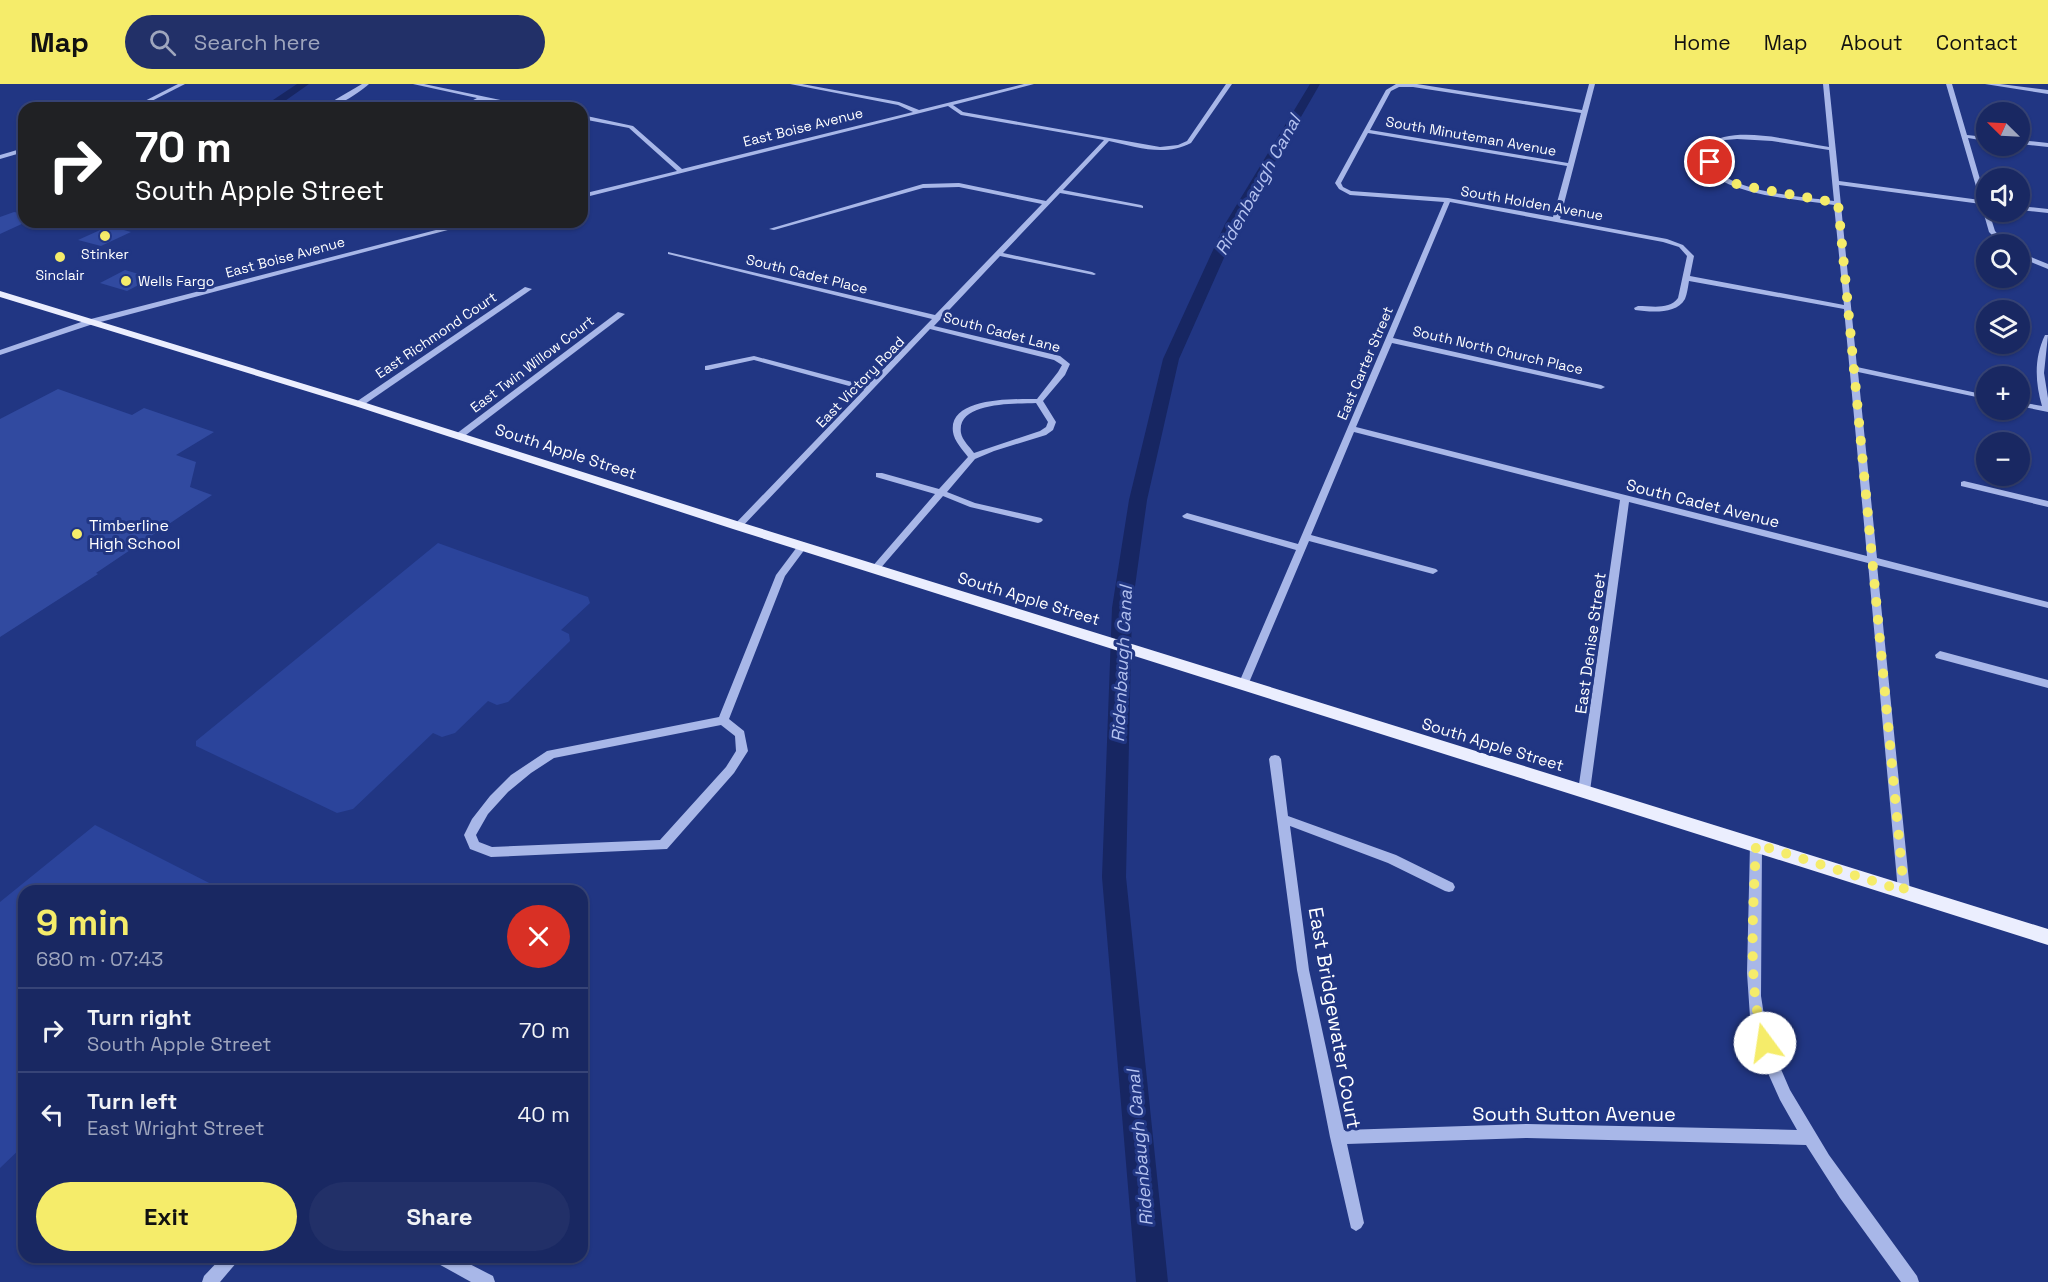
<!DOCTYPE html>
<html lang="en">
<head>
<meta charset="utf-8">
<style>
  :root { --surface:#192862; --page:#223068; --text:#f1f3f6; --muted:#9fa6be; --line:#374477; --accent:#f5ec6a }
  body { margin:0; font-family:"Space Grotesk",sans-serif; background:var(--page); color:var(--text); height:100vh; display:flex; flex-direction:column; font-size:22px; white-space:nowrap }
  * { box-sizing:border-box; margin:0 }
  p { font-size:20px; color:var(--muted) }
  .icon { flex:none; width:33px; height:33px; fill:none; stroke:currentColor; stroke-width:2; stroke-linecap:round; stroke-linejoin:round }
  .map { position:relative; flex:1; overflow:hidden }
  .side { position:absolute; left:18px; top:801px; width:570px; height:378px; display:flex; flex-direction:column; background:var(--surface); border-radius:18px; box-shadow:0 2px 4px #0004,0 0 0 2px var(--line) }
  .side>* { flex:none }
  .hud { position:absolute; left:18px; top:18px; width:570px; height:126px; border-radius:18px; box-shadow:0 2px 4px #0004,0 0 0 2px var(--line); background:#202124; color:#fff; overflow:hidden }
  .needle { width:39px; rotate:294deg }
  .controls { position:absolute; left:1976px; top:18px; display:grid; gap:12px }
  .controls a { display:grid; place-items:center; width:54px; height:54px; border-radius:50%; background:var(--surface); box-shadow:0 2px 4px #0004,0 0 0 2px var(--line); font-size:30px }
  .pin { position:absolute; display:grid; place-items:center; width:51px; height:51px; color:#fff; margin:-26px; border:3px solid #fff; border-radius:50%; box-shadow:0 2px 6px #0007 }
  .me { position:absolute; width:66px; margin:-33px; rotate:346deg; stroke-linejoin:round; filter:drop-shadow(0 0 4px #0008) }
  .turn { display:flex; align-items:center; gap:21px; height:126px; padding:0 18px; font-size:27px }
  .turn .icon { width:78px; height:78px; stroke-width:2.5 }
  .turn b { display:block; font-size:42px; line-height:51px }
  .round { display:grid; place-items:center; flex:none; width:63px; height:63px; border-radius:32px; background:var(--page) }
  .summary { display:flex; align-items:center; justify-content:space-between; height:102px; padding:0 18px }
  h1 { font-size:36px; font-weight:800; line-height:45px; color:var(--accent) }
  .button { display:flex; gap:12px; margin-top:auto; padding:12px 18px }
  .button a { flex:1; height:69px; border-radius:36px; background:var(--accent); color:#111; font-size:24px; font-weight:800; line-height:69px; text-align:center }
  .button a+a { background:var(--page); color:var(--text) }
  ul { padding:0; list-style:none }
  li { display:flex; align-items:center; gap:18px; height:84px; padding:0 18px; border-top:2px solid var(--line) }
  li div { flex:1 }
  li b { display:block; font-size:22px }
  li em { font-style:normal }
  header { display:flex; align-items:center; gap:36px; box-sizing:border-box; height:84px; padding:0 30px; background:var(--accent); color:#111 }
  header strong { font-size:28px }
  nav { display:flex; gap:33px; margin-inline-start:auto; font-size:21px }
  .search { width:420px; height:54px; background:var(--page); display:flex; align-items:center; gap:15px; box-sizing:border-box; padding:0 21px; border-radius:33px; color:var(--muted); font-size:22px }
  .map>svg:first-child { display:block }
</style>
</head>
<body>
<header>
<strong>Map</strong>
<div class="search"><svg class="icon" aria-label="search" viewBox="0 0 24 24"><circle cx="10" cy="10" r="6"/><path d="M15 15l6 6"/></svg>Search here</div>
<nav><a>Home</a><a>Map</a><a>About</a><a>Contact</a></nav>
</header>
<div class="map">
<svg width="2048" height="1198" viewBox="0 0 2048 1198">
  <rect width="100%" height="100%" fill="#213683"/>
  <!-- green -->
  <g fill="#2b449b">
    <polygon points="438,459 588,513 590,519 561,546 569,550 570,557 508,618 497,621 488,617 455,649 442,653 433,649 353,725 337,729 196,662 196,657"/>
    <polygon points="95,741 225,807 24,807 24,1061 0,1084 0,818"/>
  </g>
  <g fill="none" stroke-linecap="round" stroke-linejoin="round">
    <!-- canal -->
    <g fill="#172662" fill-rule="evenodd">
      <polygon points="297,0 309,0 275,24 261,24"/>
      <polygon points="1310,0 1320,0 1239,140 1179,275 1147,416 1132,524 1126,793 1168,1198 1136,1198 1102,793 1112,524 1129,416 1163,275 1225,140"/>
    </g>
  </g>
  <!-- building -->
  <g fill="#314aa0">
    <polygon points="14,128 24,130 24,138 26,138 0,150 0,133"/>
    <polygon points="109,142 131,148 101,162 78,156"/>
    <polygon points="125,186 152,194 127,207 100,199"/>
    <polygon points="58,305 132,331 144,324 214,348 176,371 196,378 190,403 212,411 96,489 98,490 0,553 0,335"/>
  </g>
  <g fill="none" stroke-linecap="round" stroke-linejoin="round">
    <!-- minor -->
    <g fill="#a8b7e8" fill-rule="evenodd">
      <polygon points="178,0 185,0 138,24 131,24"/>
      <path d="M 362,0 L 369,0 C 357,10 337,24 321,24 Z"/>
      <path d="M 413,0 L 424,0 L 539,24 C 521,24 504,16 486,16 C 476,15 468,24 458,24 L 477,14 Z"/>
      <path d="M 790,0 L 802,0 L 899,18 L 919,26 L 1024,0 L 1034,0 L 953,21 L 963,28 L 1160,63 L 1178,61 L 1187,57 L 1226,0 L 1232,0 L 1191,59 C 1164,73 1137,63 1109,57 L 1063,106 L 1141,121 L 1143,122 L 1143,124 L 1060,109 L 1003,169 L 1092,188 L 1096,190 L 1094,191 L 1000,172 L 934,242 L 1060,272 L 1070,280 L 1065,291 L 1043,317 L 1056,338 L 1053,346 L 1046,351 L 994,367 L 975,375 L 947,408 L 975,419 L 1041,434 L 1043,436 L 1041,438 L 1038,439 L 970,423 L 943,412 L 879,486 L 873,486 L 871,484 L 935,410 L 876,393 L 876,389 L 882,389 L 939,405 L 968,373 C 963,366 954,357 953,348 C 948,313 1014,315 1037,315 L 1058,288 L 1062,281 L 1054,276 L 930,245 L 741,444 L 738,445 L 733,442 L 864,306 L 754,276 L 708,286 L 705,286 L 705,282 L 754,272 L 867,302 L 932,235 L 668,170 L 668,168 L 935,231 L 1042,120 L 959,103 L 923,104 L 774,146 L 769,145 L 923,100 L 959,99 L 1046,117 L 1104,56 L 961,31 L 948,22 L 582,114 L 582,110 L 677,87 L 629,44 L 582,35 L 582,31 L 633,42 L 682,85 L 913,28 L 898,21 ZM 1036,319 L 1048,338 L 1046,343 L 1040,347 L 974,369 C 970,363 962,356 961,349 C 956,317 1017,320 1036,319 Z"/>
      <path d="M 1396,0 L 1417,0 L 1582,26 L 1589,0 L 1595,0 L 1560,135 L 1667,155 L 1683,161 L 1694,172 L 1690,192 L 1844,221 L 1834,121 C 1798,115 1756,114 1722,97 C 1703,87 1700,58 1724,53 C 1756,46 1798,58 1829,63 L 1823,0 L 1829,0 L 1839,97 L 1980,116 L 1946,0 L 1952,0 L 1967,51 L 1986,53 L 1986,57 L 1968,54 L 1986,116 L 1986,128 L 1989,128 L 1995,147 L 2007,160 L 2001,160 L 1989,148 L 1981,120 L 1839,101 L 1857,283 L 1986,311 L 1986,315 L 1858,288 L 1877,474 L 2048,518 L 2048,524 L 1877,481 L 1910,807 L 1908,811 L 1904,812 L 1900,811 L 1898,807 L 1868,479 L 1629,418 L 1590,707 L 1588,710 L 1584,712 L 1580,710 L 1578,707 L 1620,416 L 1354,348 L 1311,451 L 1436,485 L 1438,487 L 1433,490 L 1309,457 L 1248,601 L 1243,605 L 1239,604 L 1238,601 L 1296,466 L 1184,434 L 1182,432 L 1187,429 L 1298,460 L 1444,118 L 1350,111 L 1339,105 L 1335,99 L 1386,6 ZM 1399,3 L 1413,3 L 1581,29 L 1568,79 L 1370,46 L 1391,7 ZM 1368,49 L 1567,82 L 1553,133 L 1448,114 L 1351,107 L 1343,103 L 1341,99 ZM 1737,55 L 1772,57 L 1829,66 L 1834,117 C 1809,113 1687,107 1717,59 L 1725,56 ZM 1450,118 L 1663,158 L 1679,163 L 1687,172 L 1678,214 C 1669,226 1652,222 1638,222 L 1634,224 L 1635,226 C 1650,228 1676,231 1685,215 C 1687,210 1688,203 1689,197 L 1844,225 L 1867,472 L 1356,343 L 1392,259 L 1601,305 L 1605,303 L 1601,301 L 1393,254 Z"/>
      <polygon points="1985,0 2000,0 2048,6 2048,10"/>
      <polygon points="2019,56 2048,59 2048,63 2019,60"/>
      <polygon points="24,64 24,68 0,75 0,71"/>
      <polygon points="2019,122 2048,125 2048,129 2019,126"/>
      <polygon points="467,138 478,138 93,240 0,271 0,266 87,236"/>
      <polygon points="2019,168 2048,180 2048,185 2019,173"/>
      <polygon points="525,203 532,205 362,322 356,322 356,318"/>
      <polygon points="618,228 625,230 462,354 456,354 456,350"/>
      <path d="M 2045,251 L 2048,251 L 2044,289 L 2048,314 L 2048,328 L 2019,322 L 2019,318 L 2042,322 C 2035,298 2034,274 2045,251 Z"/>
      <polygon points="1964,397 2048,417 2048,423 1961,402 1961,398"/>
      <path d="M 803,458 L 808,461 L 785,492 L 729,635 L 744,647 L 748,667 L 734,689 L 667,765 L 491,773 L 470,765 L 464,751 L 472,735 L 490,712 L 511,691 L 547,667 L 719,633 L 776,491 L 800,459 ZM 721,641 L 735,652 L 736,667 L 726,683 L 660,756 L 492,763 L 479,758 L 476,751 L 488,730 L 508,708 L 531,689 L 554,674 Z"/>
      <polygon points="1940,567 2048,596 2048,604 1936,574 1935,571"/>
      <polygon points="1275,671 1279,672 1281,675 1288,732 1396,771 1453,799 1455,803 1453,807 1449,808 1445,807 1388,779 1290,742 1309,886 1344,1046 1527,1040 1797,1046 1780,1016 1763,978 1750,933 1747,889 1750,760 1752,756 1756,755 1760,756 1762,760 1761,912 1766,944 1777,976 1790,1006 1829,1071 1917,1192 1919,1198 1901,1198 1840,1114 1806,1061 1527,1054 1347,1060 1364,1139 1361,1144 1356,1147 1351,1144 1330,1053 1297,886 1269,675 1271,672"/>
      <polygon points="222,1173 240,1173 237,1178 220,1198 202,1198 204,1192"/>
      <polygon points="432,1173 456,1173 493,1192 495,1198 471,1198 435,1178"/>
    </g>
    <!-- major -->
    <polygon fill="#ebeefe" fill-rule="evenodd" points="0,207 363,318 743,439 2048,845 2048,861 733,445 355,322 0,213"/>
  </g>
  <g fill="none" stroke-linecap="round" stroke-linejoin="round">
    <!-- route -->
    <path stroke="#f5ec6a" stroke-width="10" stroke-dasharray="0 18" d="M 1710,78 L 1720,93 L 1739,101 L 1838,119 L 1904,807 L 1756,760 C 1754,818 1746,906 1765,959"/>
  </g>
  <!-- markers -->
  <g fill="#f5ec6a" stroke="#213683" stroke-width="2">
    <circle cx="105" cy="152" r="6"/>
    <circle cx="60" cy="173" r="6"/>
    <circle cx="126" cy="197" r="6"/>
    <circle cx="77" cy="450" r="6"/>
  </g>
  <g text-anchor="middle" stroke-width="6" stroke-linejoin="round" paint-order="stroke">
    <!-- far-street labels -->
    <g font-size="14" fill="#fff" stroke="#213683">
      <text transform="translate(803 43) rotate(-14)" y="5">East Boise Avenue</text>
      <text transform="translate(1471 52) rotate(10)" y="5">South Minuteman Avenue</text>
      <text transform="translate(1532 119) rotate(10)" y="5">South Holden Avenue</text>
      <text transform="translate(285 173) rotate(-15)" y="5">East Boise Avenue</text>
      <text transform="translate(807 190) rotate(14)" y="5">South Cadet Place</text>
      <text transform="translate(1002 248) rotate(15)" y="5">South Cadet Lane</text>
      <text transform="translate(436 251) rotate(-34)" y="5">East Richmond Court</text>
      <text transform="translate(1498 266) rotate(13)" y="5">South North Church Place</text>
      <text transform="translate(1365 279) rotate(-67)" y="5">East Carter Street</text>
      <text transform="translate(532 280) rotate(-37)" y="5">East Twin Willow Court</text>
      <text transform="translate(860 298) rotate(-46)" y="5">East Victory Road</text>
    </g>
    <!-- far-poi labels -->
    <g font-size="14" fill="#fff" stroke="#213683">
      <text x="105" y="175">Stinker</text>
      <text x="60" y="196">Sinclair</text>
      <text x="138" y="202" text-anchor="start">Wells Fargo</text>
    </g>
    <!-- street labels -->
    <g font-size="16" fill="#fff" stroke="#213683">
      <text transform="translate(566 367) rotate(18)" y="6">South Apple Street</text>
      <text transform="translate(1703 419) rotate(14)" y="6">South Cadet Avenue</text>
      <text transform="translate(1029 514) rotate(17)" y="6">South Apple Street</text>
      <text transform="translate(1590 559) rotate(-82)" y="6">East Denise Street</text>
      <text transform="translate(1493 660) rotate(17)" y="6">South Apple Street</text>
    </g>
    <!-- poi labels -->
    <g font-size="16" fill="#fff" stroke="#213683" text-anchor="start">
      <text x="89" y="447">Timberline<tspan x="89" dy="18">High School</tspan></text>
    </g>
    <!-- water labels -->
    <g font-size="18" font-style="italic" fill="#b4c2f0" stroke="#213683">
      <text transform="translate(1258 101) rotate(-61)" y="6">Ridenbaugh Canal</text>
      <text transform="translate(1122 580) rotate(-87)" y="6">Ridenbaugh Canal</text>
      <text transform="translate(1140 1064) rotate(-95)" y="6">Ridenbaugh Canal</text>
    </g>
    <!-- near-street labels -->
    <g font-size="20" fill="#fff" stroke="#213683">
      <text transform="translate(1335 934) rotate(80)" y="7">East Bridgewater Court</text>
      <text x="1574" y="1037">South Sutton Avenue</text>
    </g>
  </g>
</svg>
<div class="controls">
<a><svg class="needle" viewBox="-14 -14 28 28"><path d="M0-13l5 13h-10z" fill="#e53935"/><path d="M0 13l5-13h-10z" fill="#9fa6be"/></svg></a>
<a><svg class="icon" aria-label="sound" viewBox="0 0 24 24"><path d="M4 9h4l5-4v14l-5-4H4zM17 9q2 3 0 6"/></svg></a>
<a><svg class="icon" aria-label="search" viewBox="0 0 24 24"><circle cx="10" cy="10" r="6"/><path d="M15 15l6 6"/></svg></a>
<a><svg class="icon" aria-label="layers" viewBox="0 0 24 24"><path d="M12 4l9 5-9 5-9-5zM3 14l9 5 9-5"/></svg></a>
<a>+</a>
<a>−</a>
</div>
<div class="pin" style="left:1710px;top:78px;background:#d93025"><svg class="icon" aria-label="arrive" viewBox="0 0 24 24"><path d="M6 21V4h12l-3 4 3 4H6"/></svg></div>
<svg class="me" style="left:1765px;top:959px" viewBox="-20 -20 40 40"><circle r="19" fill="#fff"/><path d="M0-13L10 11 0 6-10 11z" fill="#f5ec6a"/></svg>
<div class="hud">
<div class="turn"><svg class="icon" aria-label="right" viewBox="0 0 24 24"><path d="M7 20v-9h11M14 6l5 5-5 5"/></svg><div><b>70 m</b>South Apple Street</div></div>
</div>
<section class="side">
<div class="summary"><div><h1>9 min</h1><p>680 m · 07:43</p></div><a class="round" style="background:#d93025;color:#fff"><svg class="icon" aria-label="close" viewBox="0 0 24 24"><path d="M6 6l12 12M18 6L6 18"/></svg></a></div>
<ul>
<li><svg class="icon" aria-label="right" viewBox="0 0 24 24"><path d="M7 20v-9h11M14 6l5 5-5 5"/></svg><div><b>Turn right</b><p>South Apple Street</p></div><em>70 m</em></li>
<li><svg class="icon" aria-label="left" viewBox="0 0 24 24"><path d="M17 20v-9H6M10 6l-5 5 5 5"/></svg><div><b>Turn left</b><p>East Wright Street</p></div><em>40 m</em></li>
</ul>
<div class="button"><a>Exit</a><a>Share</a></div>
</section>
</div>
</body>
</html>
